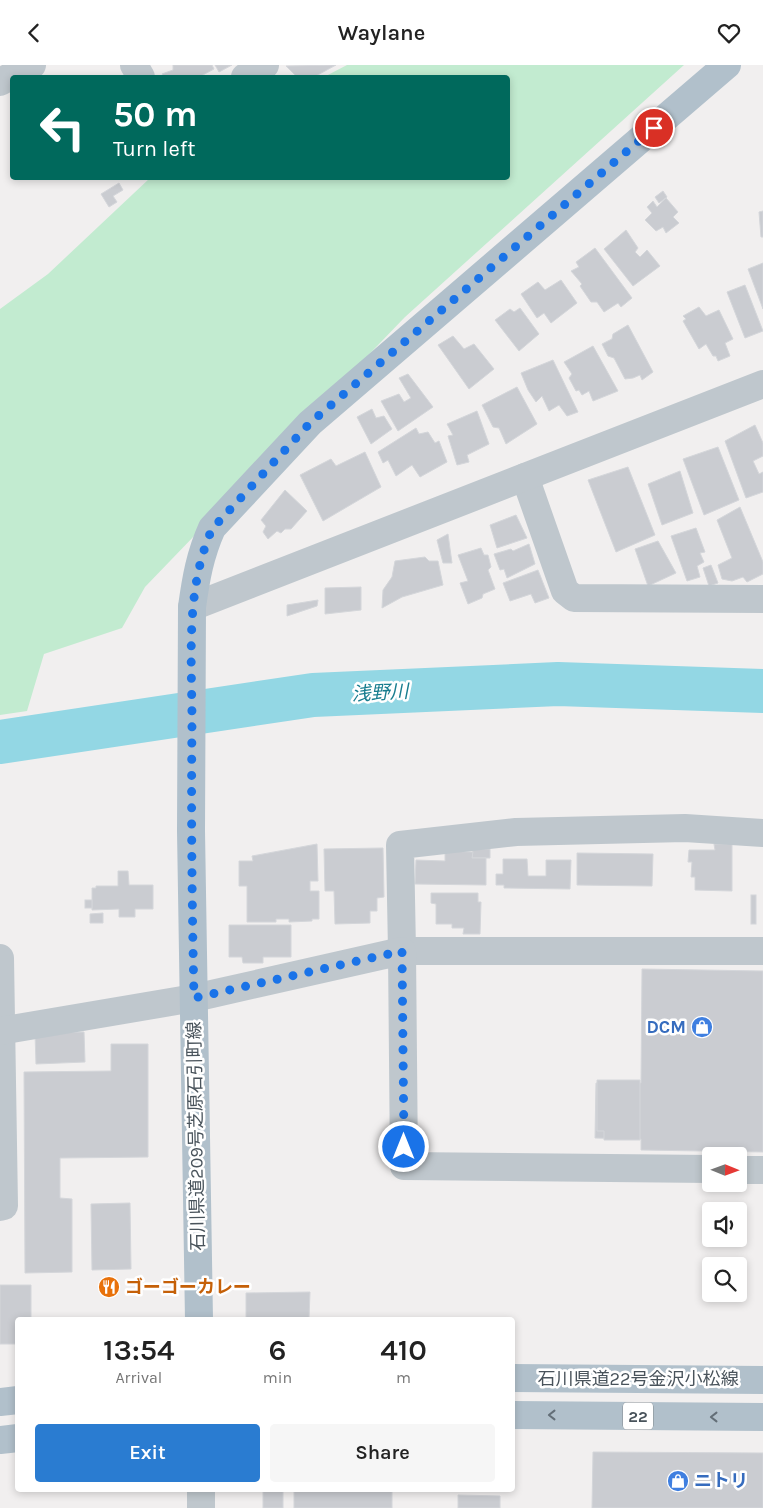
<!DOCTYPE html>
<html lang="en">
<head>
<meta charset="utf-8">
<style>
  :root { --surface:#fff; --page:#f6f6f6; --text:#222; --muted:#767676; --accent:#2a7cd1 }
  body { margin:0; font-family:Karla,"Noto Sans JP",sans-serif; background:var(--page); color:var(--text); height:100vh; display:flex; flex-direction:column; font-size:19px; white-space:nowrap }
  * { box-sizing:border-box; margin:0 }
  p { font-size:16px; color:var(--muted) }
  .icon { flex:none; width:28px; height:28px; fill:none; stroke:currentColor; stroke-width:2; stroke-linecap:round; stroke-linejoin:round }
  .map { position:relative; flex:1; overflow:hidden }
  .panel { position:absolute; left:15px; top:1252px; width:500px; height:175px; display:flex; flex-direction:column; background:var(--surface); border-radius:5px; box-shadow:0 2px 8px #0003 }
  .panel>* { flex:none }
  .hud { position:absolute; left:10px; top:10px; width:500px; height:105px; border-radius:5px; box-shadow:0 2px 8px #0003; background:#00695c; color:#fff; overflow:hidden }
  .needle { width:32px; rotate:91deg }
  .fabs { position:absolute; left:702px; top:1082px; display:grid; gap:10px }
  .fabs a { display:grid; place-items:center; width:45px; height:45px; border-radius:5px; background:var(--surface); box-shadow:0 2px 8px #0003; font-size:25px }
  .pin { position:absolute; display:grid; place-items:center; width:42px; height:42px; color:#fff; margin:-21px; border:2px solid #fff; border-radius:50%; box-shadow:0 1px 5px #0007 }
  .me { position:absolute; width:55px; margin:-28px; rotate:0deg; stroke-linejoin:round; filter:drop-shadow(0 0 4px #0008) }
  .turn { display:flex; align-items:center; gap:18px; height:105px; padding:0 20px; font-size:22px }
  .turn .icon { width:65px; height:65px; stroke-width:2.5 }
  .turn b { display:block; font-size:35px; line-height:42px }
  .eta { display:flex; justify-content:space-evenly; align-items:center; height:85px; text-align:center }
  .eta b { font-size:30px; font-weight:600; line-height:35px }
  .cta { display:flex; gap:10px; margin-top:auto; padding:10px 20px }
  .cta a { flex:1; height:58px; border-radius:5px; background:var(--accent); color:#fff; font-size:20px; font-weight:600; line-height:58px; text-align:center }
  .cta a+a { background:var(--page); color:var(--text) }
  header { display:flex; justify-content:space-between; align-items:center; height:65px; padding:0 20px; background:var(--surface); font-size:22px; font-weight:600 }
  .map>svg:first-child { display:block }
</style>
</head>
<body>
<header><svg class="icon" aria-label="back" viewBox="0 0 24 24"><path d="M15 5l-7 7 7 7"/></svg>Waylane<svg class="icon" aria-label="heart" viewBox="0 0 24 24"><path d="M12 20l-8-8c-3-5 5-10 8-4 3-6 11-1 8 4z"/></svg></header>
<div class="map">
<svg width="763" height="1443" viewBox="0 0 763 1443">
  <rect width="100%" height="100%" fill="#f1efef"/>
  <!-- green -->
  <polygon fill="#c2ebd0" points="347,0 684,0 405,252 145,522 122,563 44,589 27,646 0,650 0,244 48,209 150,113 508,112 508,12 324,12"/>
  <g fill="none" stroke-linecap="round" stroke-linejoin="round">
    <!-- river -->
    <polyline stroke="#93d7e4" stroke-width="44" points="0,677 313,630 558,619 763,626"/>
  </g>
  <!-- building -->
  <g fill="#caccd1" stroke="#d4d6da">
    <polygon points="173,0 212,0 214,4 199,12 164,12 162,9 173,5"/>
    <polygon points="215,0 232,0 219,7"/>
    <polygon points="336,0 314,12 297,12 286,1"/>
    <polygon points="119,118 123,125 113,131 117,137 109,142 101,129"/>
    <polygon points="663,126 667,132 659,138 655,132"/>
    <polygon points="666,133 678,147 673,152 679,158 666,168 663,162 656,166 645,155 652,148 647,142 653,136 657,142"/>
    <polygon points="763,146 763,172 761,172 759,147"/>
    <polygon points="626,165 638,183 635,187 640,192 647,185 660,201 633,221 604,184"/>
    <polygon points="595,183 632,233 621,242 618,238 604,247 597,237 591,237 580,221 582,219 571,206 579,202 576,197"/>
    <polygon points="763,198 763,244 748,204"/>
    <polygon points="561,215 577,238 551,258 544,248 537,253 521,229 538,217 545,225"/>
    <polygon points="745,220 763,266 745,273 727,227"/>
    <polygon points="699,242 706,251 719,245 733,274 725,278 730,291 718,296 716,291 713,291 706,279 699,284 683,256 686,254 683,251"/>
    <polygon points="520,243 539,269 519,286 495,255 510,244 514,247"/>
    <polygon points="628,260 653,307 642,315 640,310 633,313 625,314 614,293 608,291 602,279 612,274 613,269"/>
    <polygon points="453,271 464,284 474,279 494,304 469,324 438,280"/>
    <polygon points="593,281 618,326 593,336 589,326 582,330 579,325 576,326 569,313 572,309 564,297"/>
    <polygon points="553,295 578,347 567,351 559,340 549,346 542,331 536,337 528,325 521,308"/>
    <polygon points="408,309 433,342 398,366 381,336 399,329 404,337 411,333 399,313"/>
    <polygon points="517,322 537,359 506,379 499,363 493,362 482,340"/>
    <polygon points="372,344 376,353 384,351 392,364 371,379 357,352"/>
    <polygon points="477,346 489,379 467,390 469,397 457,400 448,371 453,370 447,359"/>
    <polygon points="755,360 763,378 763,391 753,396 759,409 763,407 763,427 746,433 725,376"/>
    <polygon points="416,363 419,369 428,367 435,378 439,376 447,397 420,412 412,400 396,411 388,395 383,398 378,387"/>
    <polygon points="718,382 739,435 704,450 683,394"/>
    <polygon points="365,387 381,422 323,456 300,410 331,394 336,401"/>
    <polygon points="628,402 655,470 616,487 588,415"/>
    <polygon points="680,406 693,448 662,460 648,419"/>
    <polygon points="285,425 307,446 291,464 285,464 281,468 277,466 268,474 263,467 266,461 261,455"/>
    <polygon points="740,442 763,497 763,509 747,517 743,512 732,516 722,514 718,500 732,493 717,455"/>
    <polygon points="516,450 527,473 497,483 490,460"/>
    <polygon points="696,463 705,487 700,488 704,497 697,501 700,512 687,516 671,471"/>
    <polygon points="448,469 452,498 443,498 437,475"/>
    <polygon points="658,476 676,508 648,521 635,484"/>
    <polygon points="529,479 535,499 507,513 504,504 500,505 494,489 511,484 513,486"/>
    <polygon points="481,483 484,490 488,490 491,502 488,505 495,524 483,529 482,533 468,539 460,518 468,516 458,490"/>
    <polygon points="425,492 429,496 438,496 443,520 402,532 382,543 383,525 392,512 395,496"/>
    <polygon points="711,500 718,518 709,521 703,503"/>
    <polygon points="538,505 549,533 535,538 531,529 510,536 503,518"/>
    <polygon points="361,522 361,545 325,549 325,523"/>
    <polygon points="318,535 317,541 287,551 287,540"/>
    <polygon points="317,779 318,816 310,816 310,826 319,826 319,854 312,854 312,856 289,857 289,854 276,854 276,857 247,857 247,821 239,821 239,796 253,796 252,791"/>
    <polygon points="714,779 732,779 732,826 695,825 695,812 691,812 692,797 688,797 689,785 715,785"/>
    <polygon points="383,783 384,832 377,833 377,846 370,846 370,858 335,859 334,826 325,826 324,784"/>
    <polygon points="473,784 490,784 490,793 472,793"/>
    <polygon points="445,786 473,787 472,793 486,793 486,820 415,819 416,795 445,796"/>
    <polygon points="577,788 653,789 652,821 577,820"/>
    <polygon points="503,794 527,794 528,811 546,811 546,795 571,795 570,824 504,823 504,820 496,820 496,809 503,809"/>
    <polygon points="118,806 128,806 129,820 153,820 153,844 135,844 135,852 119,852 119,844 92,845 92,823 96,823 96,821 118,821"/>
    <polygon points="431,828 478,828 478,837 481,837 480,869 463,869 464,863 452,863 452,859 436,859 436,839 431,838"/>
    <rect x="751" y="830" width="5" height="29"/>
    <rect x="85" y="835" width="7" height="8"/>
    <polygon points="103,848 103,858 90,858 90,849"/>
    <polygon points="229,860 291,860 291,892 263,892 263,898 243,898 242,892 229,892"/>
    <polygon points="642,904 763,906 763,1087 641,1085 641,1074 595,1073 596,1018 641,1018"/>
    <polygon points="84,967 85,997 36,999 35,968"/>
    <polygon points="111,979 148,979 148,1092 60,1093 60,1133 72,1134 72,1207 25,1208 24,1007 111,1006"/>
    <polygon points="597,1015 640,1015 640,1075 604,1075 604,1066 597,1066"/>
    <polygon points="130,1138 131,1204 92,1205 91,1139"/>
    <polygon points="0,1220 31,1220 31,1255 18,1255 18,1279 0,1279"/>
    <polygon points="310,1227 309,1253 298,1253 298,1255 246,1255 246,1228"/>
    <polygon points="593,1387 763,1388 763,1443 592,1443"/>
    <rect x="263" y="1425" width="20" height="18"/>
    <rect x="294" y="1425" width="98" height="18"/>
    <polygon points="458,1430 500,1431 500,1443 458,1443"/>
  </g>
  <g fill="none" stroke-linecap="round" stroke-linejoin="round">
    <!-- minor -->
    <g stroke="#bfc7cd" stroke-width="28">
      <polyline points="134,0 141,12"/>
      <polyline points="245,12 265,0"/>
      <polyline points="0,17 32,0"/>
      <polyline points="525,412 565,526 574,533 763,534"/>
      <polyline points="192,542 763,319"/>
      <polyline points="763,768 685,763 516,767 400,780 402,886 763,886"/>
      <polyline points="0,893 4,1141 0,1142"/>
      <polyline points="0,966 194,933 402,886 404,1101 711,1104"/>
      <polyline points="739,1105 763,1105"/>
      <polyline points="201,1425 201,1443"/>
    </g>
    <!-- major -->
    <g stroke="#b1c0cb" stroke-width="28">
      <path d="M 199,1255 L 191,766 L 192,542 C 196,513 200,490 212,463 L 310,358 L 727,0"/>
      <polyline points="512,1313 763,1315"/>
      <polyline points="0,1337 18,1335"/>
      <polyline points="512,1350 763,1352"/>
      <polyline points="0,1375 18,1373"/>
    </g>
  </g>
  <!-- one-way arrows -->
  <defs><path id="oneway-chevron" d="M-2-3.5L2.5 0L-2 3.5" fill="none" stroke-width="1.6" stroke-linecap="round" stroke-linejoin="round" transform="scale(1.25)"/></defs>
  <g stroke="#636e77">
    <use href="#oneway-chevron" transform="translate(552 1350) rotate(-180)"/>
    <use href="#oneway-chevron" transform="translate(714 1352) rotate(-180)"/>
  </g>
  <g fill="none" stroke-linecap="round" stroke-linejoin="round">
    <!-- route -->
    <path stroke="#1a73e8" stroke-width="9" stroke-dasharray="0 16.2" d="M 404,1082 L 402,886 L 194,933 C 192,841 191,750 192,659 C 192,593 185,525 212,464 L 310,358 L 654,63"/>
  </g>
  <!-- icons -->
  <defs>
    <g id="shop-disc" transform="scale(1.125)"><circle r="9.5" fill="#3f7fe0" stroke="#fff"/><path d="M-5-2.5h2.3a2.7 3.5 0 0 1 5.4 0H5L5.5 6h-11ZM-1.5-2.5h3a1.5 2.3 0 0 0-3 0Z" fill="#fff"/></g>
    <g id="restaurant-disc" transform="scale(1.125)"><circle r="9.5" fill="#e8710a" stroke="#fff"/><path d="M-5-6h1v4h1v-4h1v4h1v-4h1v5L-1.5 .5V6h-2V.5L-5-1ZM5-6V6H3V1.5H1.5Q1.5-4 5-6Z" fill="#fff"/></g>
  </defs>
  <g fill-rule="evenodd">
    <use href="#shop-disc" x="702" y="962"/>
    <use href="#restaurant-disc" x="109" y="1222"/>
    <use href="#shop-disc" x="678" y="1416"/>
  </g>
  <g text-anchor="middle" stroke-width="5" stroke-linejoin="round" paint-order="stroke">
    <!-- shield labels -->
    <rect fill="#fff" stroke="#80878c" stroke-width="1" x="623" y="1337.5" width="30" height="27" rx="4"/>
    <g font-size="16" font-weight="bold" fill="#49535b">
      <text x="638" y="1357">22</text>
    </g>
    <!-- shop labels -->
    <g font-size="18" font-weight="bold" fill="#366cbe" stroke="#fff" text-anchor="end">
      <text x="686" y="968">DCM</text>
      <text x="694" y="1422" text-anchor="start">ニトリ</text>
    </g>
    <!-- street labels -->
    <g font-size="18" fill="#49535b" stroke="#fff">
      <text transform="translate(196 1071) rotate(-91)" y="6">石川県道209号芝原石引町線</text>
      <text x="638" y="1320">石川県道22号金沢小松線</text>
    </g>
    <!-- food labels -->
    <g font-size="18" font-weight="bold" fill="#c56008" stroke="#fff" text-anchor="start">
      <text x="125" y="1228">ゴーゴーカレー</text>
    </g>
    <!-- water labels -->
    <g font-size="19" font-style="italic" fill="#187d8f" stroke="#fff">
      <text transform="translate(380 627) rotate(-3)" y="7">浅野川</text>
    </g>
  </g>
</svg>
<div class="fabs">
<a><svg class="needle" viewBox="-14 -14 28 28"><path d="M0-13l5 13h-10z" fill="#e53935"/><path d="M0 13l5-13h-10z" fill="#767676"/></svg></a>
<a><svg class="icon" aria-label="sound" viewBox="0 0 24 24"><path d="M4 9h4l5-4v14l-5-4H4zM17 9q2 3 0 6"/></svg></a>
<a><svg class="icon" aria-label="search" viewBox="0 0 24 24"><circle cx="10" cy="10" r="6"/><path d="M15 15l6 6"/></svg></a>
</div>
<div class="pin" style="left:654px;top:63px;background:#d93025"><svg class="icon" aria-label="arrive" viewBox="0 0 24 24"><path d="M6 21V4h12l-3 4 3 4H6"/></svg></div>
<svg class="me" style="left:404px;top:1082px" viewBox="-20 -20 40 40"><circle r="17" fill="#1a73e8" stroke="#fff" stroke-width="3"/><path d="M0-11L8 9 0 5-8 9z" fill="#fff"/></svg>
<div class="hud">
<div class="turn"><svg class="icon" aria-label="left" viewBox="0 0 24 24"><path d="M17 20v-9H6M10 6l-5 5 5 5"/></svg><div><b>50 m</b>Turn left</div></div>
</div>
<section class="panel">
<div class="eta">
<div><b>13:54</b><p>Arrival</p></div>
<div><b>6</b><p>min</p></div>
<div><b>410</b><p>m</p></div>
</div>
<div class="cta"><a>Exit</a><a>Share</a></div>
</section>
</div>
</body>
</html>
